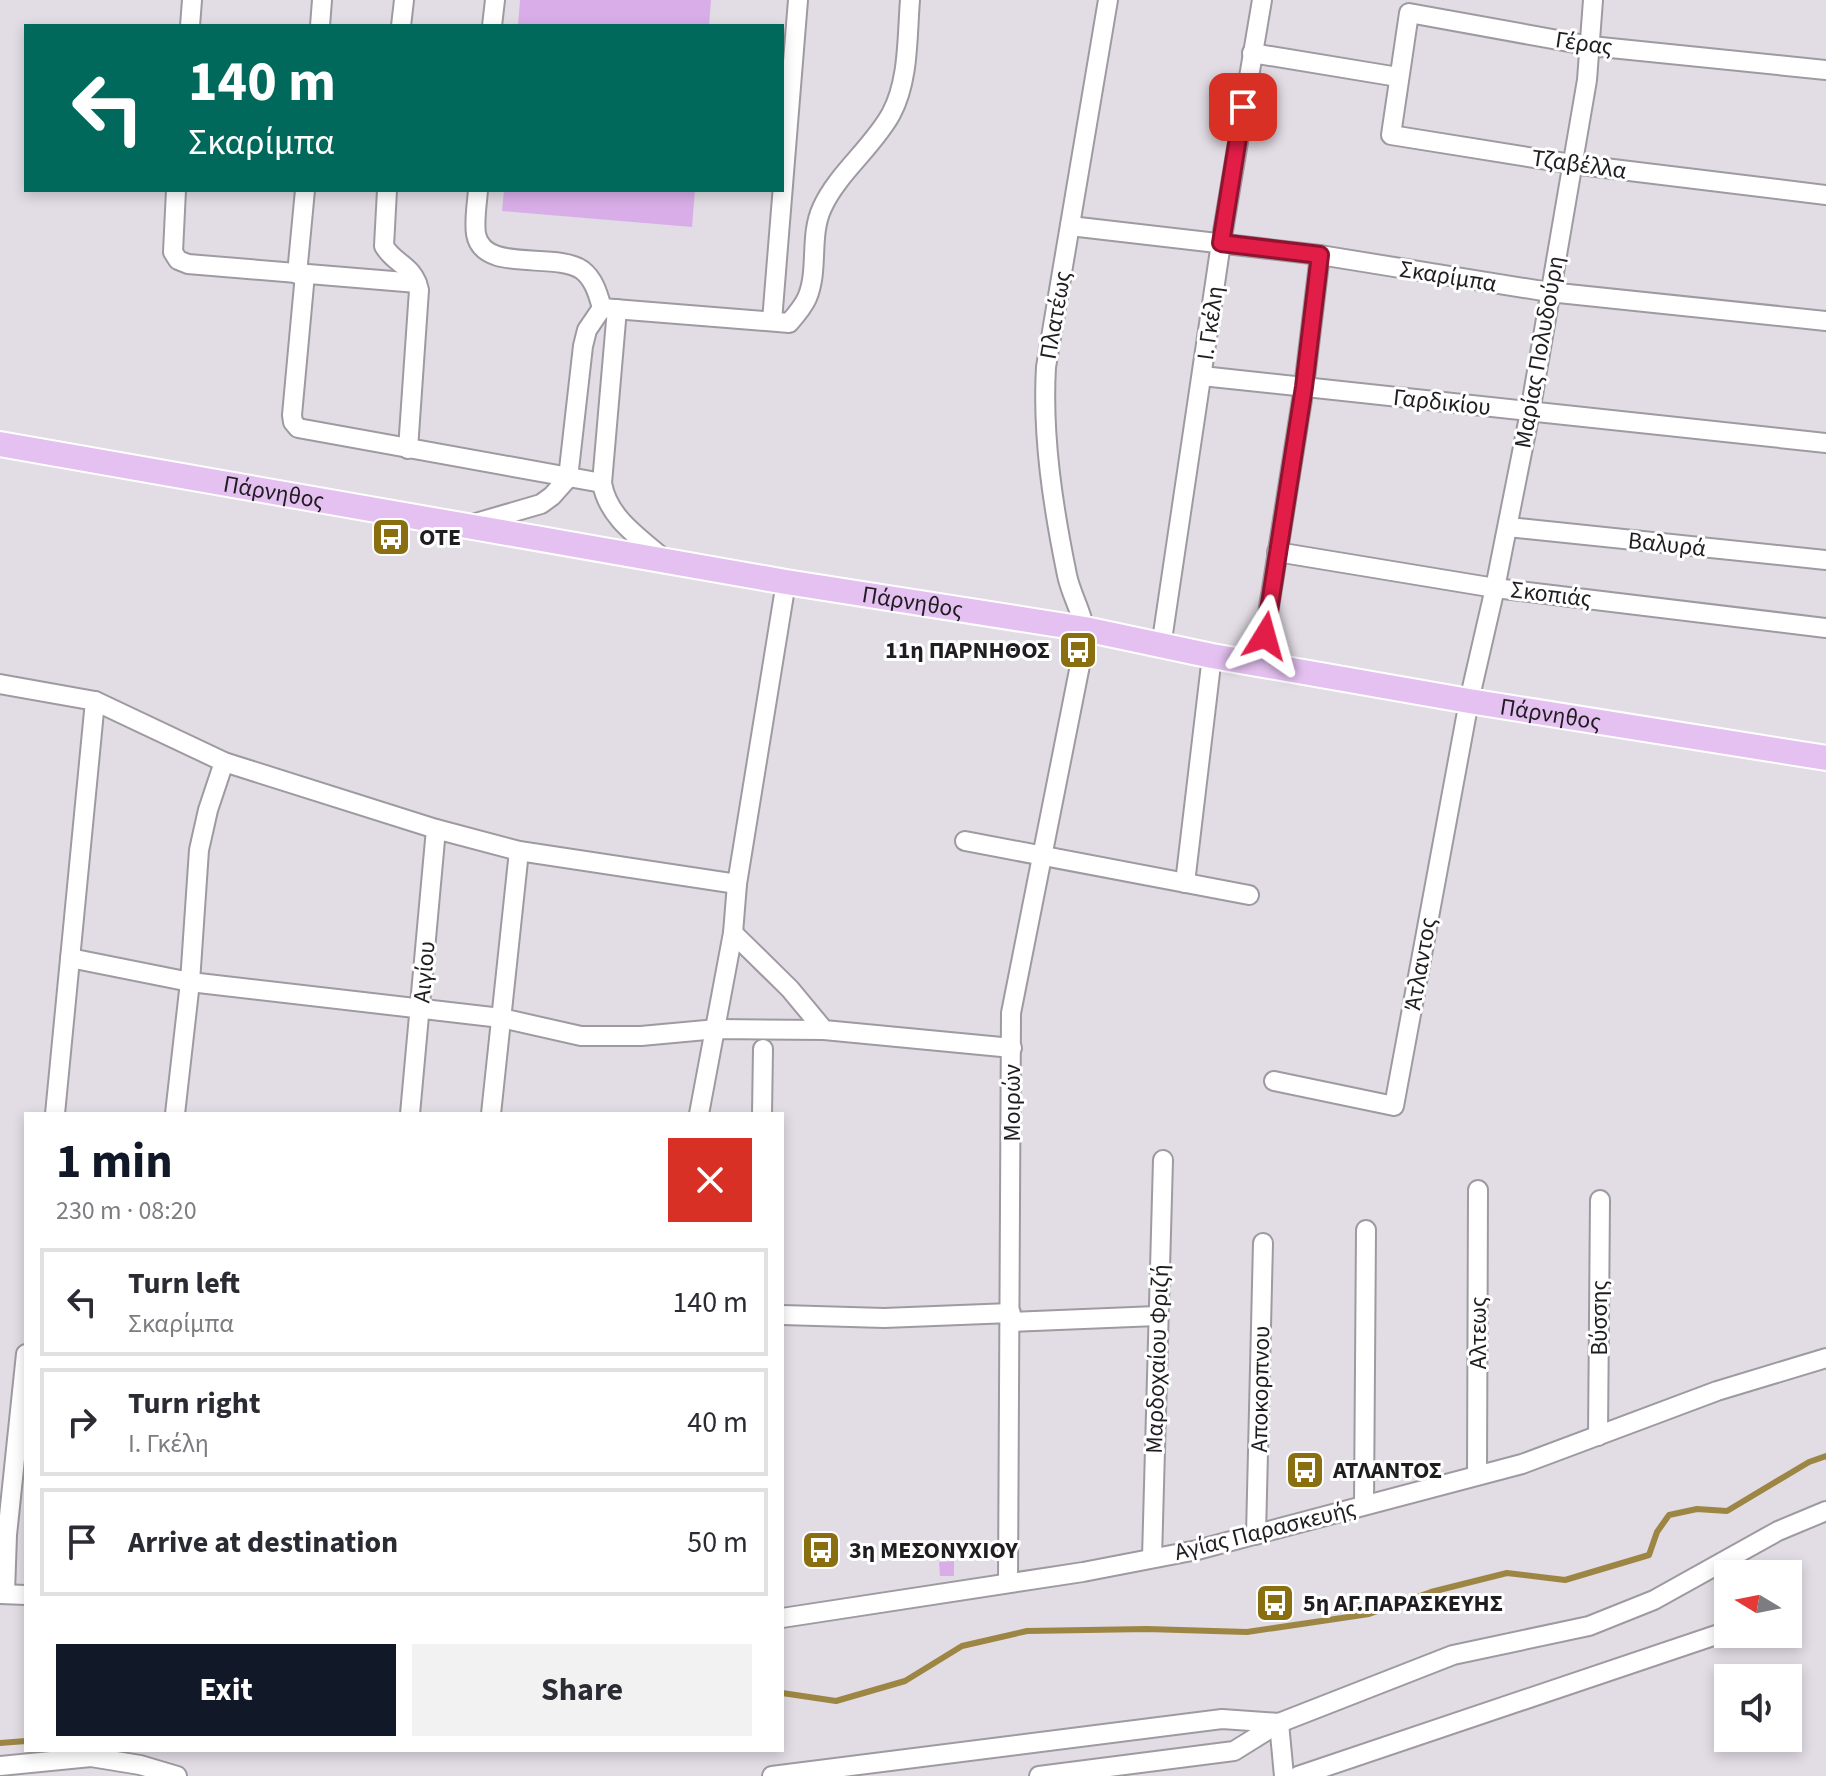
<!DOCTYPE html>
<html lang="en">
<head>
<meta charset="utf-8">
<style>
  :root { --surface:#fff; --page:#f2f2f3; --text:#2b2b33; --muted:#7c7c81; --line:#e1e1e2; --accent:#111827 }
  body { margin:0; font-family:"Source Sans 3",sans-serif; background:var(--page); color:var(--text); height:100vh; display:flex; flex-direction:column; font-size:30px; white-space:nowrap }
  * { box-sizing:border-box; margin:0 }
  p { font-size:26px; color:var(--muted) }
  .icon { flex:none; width:44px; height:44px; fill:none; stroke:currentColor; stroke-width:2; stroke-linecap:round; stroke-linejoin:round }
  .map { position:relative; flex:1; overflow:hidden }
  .panel { position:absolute; left:24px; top:1112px; width:760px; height:640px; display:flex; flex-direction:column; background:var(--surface); border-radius:0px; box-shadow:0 4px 12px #0003 }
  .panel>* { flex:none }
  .banner { position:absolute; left:24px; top:24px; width:760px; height:168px; border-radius:0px; box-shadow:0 4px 12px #0003; background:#00695c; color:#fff; overflow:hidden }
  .needle { width:52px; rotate:280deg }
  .buttons { position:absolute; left:1714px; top:1560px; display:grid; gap:16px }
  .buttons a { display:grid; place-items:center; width:88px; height:88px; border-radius:0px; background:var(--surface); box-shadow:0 4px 12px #0003; font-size:40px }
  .pin { position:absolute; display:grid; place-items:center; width:68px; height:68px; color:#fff; margin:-34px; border-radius:16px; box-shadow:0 4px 12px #0006 }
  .me { position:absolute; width:88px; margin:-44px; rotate:8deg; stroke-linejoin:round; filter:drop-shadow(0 0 6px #0008) }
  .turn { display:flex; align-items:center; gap:28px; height:168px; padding:0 32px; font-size:36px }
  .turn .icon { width:104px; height:104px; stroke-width:2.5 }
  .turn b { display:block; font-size:56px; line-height:68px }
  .round { display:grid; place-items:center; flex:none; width:84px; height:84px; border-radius:0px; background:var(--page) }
  .head { display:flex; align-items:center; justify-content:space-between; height:136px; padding:0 32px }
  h1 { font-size:48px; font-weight:700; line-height:60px; color:var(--accent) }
  .action { display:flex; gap:16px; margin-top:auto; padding:16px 32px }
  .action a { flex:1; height:92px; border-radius:0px; background:var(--accent); color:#fff; font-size:32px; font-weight:700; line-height:92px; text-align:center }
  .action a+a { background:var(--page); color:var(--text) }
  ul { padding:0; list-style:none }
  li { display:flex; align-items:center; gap:24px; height:108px; margin:0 16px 12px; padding:0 16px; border:4px solid var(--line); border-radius:0px }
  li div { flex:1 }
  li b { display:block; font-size:30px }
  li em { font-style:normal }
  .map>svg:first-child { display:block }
</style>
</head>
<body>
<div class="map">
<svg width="1826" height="1776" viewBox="0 0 1826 1776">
  <rect width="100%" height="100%" fill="#e2dce4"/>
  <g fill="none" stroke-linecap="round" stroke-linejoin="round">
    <!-- stream -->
    <g stroke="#9d8643" stroke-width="6">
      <polyline points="782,1693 836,1701 905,1681 962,1646 1027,1631 1147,1629 1247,1632 1369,1614 1431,1592 1507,1573 1565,1580 1649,1555 1657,1532 1669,1515 1697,1509 1727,1511 1809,1462 1826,1456"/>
      <polyline points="0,1743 26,1741"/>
    </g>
  </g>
  <!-- building -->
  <g fill="#d9aee8">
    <polygon points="520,0 711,0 709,26 518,26"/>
    <polygon points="504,190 695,190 692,227 502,211"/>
    <polygon points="954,1561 954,1576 940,1576 939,1562"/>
  </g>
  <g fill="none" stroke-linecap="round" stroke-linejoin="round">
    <!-- minor casing -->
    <g stroke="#9f9aa1" stroke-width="22">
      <g id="minor">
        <polyline points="190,26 192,0"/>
        <polyline points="320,26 322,0"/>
        <polyline points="401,26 404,0"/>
        <polyline points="492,26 495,0"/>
        <polyline points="1252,53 1398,77"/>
        <polyline points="1826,70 1591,46 1409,13 1391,135 1572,164 1826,195"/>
        <polyline points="176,190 173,252 178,260 188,264 417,283"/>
        <path d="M 387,190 L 384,246 C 395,265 413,264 419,290 L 408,449"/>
        <path d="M 478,190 C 477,204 474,220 476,234 C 483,274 555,251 582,270 C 594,279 598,294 602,308"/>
        <polyline points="1070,226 1320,255 1549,292 1826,321"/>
        <polyline points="297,274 305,190"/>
        <polyline points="305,274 292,415 293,422 298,428 602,483"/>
        <path d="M 602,308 L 789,323 C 796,315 803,307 807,298 C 819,270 809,236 822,208 C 837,174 873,147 891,114 C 909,81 907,37 910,0"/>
        <path d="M 617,309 L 602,483 C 608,518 639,537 664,559"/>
        <polyline points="772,321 798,0"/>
        <polyline points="1202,376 1826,443"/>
        <polyline points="469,525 541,504 552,496 568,478 583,346 587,330 602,308"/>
        <polyline points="1508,527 1826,560"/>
        <polyline points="1277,552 1495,588 1826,628"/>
        <polyline points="1161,647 1221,243 1262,0"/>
        <polyline points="1260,664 1304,387 1320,255"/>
        <polyline points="0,684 95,701 224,762 436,829 519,851 737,884"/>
        <polyline points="965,841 1249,895"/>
        <polyline points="1185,883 1212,656"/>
        <polyline points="733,933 790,989 824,1030 1012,1048"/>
        <polyline points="70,958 190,982 501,1018 581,1036 641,1036 717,1029 824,1030"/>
        <polyline points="1274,1081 1394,1106 1469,701 1495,588 1530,412 1587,80 1593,0"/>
        <polyline points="55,1114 95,701"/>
        <polyline points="175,1114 190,982 199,850 208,810 224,762"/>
        <polyline points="410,1114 436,829"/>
        <polyline points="491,1114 519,851"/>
        <polyline points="699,1114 733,933 737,884 786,582"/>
        <polyline points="762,1114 763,1049"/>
        <polyline points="782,1315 884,1318 1011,1313"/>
        <polyline points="1011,1322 1157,1316"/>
        <polyline points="1598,1436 1600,1200"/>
        <polyline points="1477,1475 1478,1190"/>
        <polyline points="1364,1505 1366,1230"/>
        <polyline points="1256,1535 1263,1243"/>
        <polyline points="1152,1558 1163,1160"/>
        <path d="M 1008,1583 L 1011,1013 L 1085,640 C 1086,618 1071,596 1067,575 C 1053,507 1042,436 1046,367 L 1108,0"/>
        <polyline points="5,1593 7,1535 26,1354"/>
        <polyline points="0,1594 26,1595"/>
        <polyline points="782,1618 1083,1572 1197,1550 1522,1464 1717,1391 1826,1358"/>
        <polyline points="1279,1723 1284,1776"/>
        <polyline points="0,1766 91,1757 140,1765 177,1776"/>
        <polyline points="772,1776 1222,1719 1279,1723"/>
        <polyline points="1039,1776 1234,1751 1279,1723 1453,1655 1589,1626 1654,1600 1778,1531 1826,1511"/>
        <polyline points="1298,1776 1728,1631"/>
      </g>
    </g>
    <!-- major casing -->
    <g stroke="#fff" stroke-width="28">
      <g id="major">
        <path id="s1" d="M 0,444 L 786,582 L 1085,629 L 1212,656 L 1469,701 L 1826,758"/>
      </g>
    </g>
    <!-- minor -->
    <use href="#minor" stroke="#fff" stroke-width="18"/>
    <!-- major -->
    <use href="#major" stroke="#e5c1f1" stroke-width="24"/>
  </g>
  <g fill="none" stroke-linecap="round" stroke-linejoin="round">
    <!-- route casing -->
    <g stroke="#92132f" stroke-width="20">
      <polyline id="route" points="1243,107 1221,243 1320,255 1304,387 1265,636"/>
    </g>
    <!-- route -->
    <use href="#route" stroke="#e11d48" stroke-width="14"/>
  </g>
  <!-- icons -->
  <defs>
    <g id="bus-square" transform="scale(2)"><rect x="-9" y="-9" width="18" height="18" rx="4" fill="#8a6f11" stroke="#fff"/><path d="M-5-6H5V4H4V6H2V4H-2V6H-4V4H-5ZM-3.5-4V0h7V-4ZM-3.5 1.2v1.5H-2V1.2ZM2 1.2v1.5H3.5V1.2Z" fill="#fff"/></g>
  </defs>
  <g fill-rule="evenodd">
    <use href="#bus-square" x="391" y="537"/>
    <use href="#bus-square" x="1078" y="650"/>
    <use href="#bus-square" x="1305" y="1470"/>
    <use href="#bus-square" x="821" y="1550"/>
    <use href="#bus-square" x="1275" y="1603"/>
  </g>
  <g text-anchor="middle" stroke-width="6" stroke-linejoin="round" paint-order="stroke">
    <!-- street labels -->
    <g font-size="24" fill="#1f1d20" stroke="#fff">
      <text transform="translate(1584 43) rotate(8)" y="8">Γέρας</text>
      <text transform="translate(1579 164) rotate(8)" y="8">Τζαβέλλα</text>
      <text transform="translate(1448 276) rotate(9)" y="8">Σκαρίμπα</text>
      <text transform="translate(1055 315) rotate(-80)" y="8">Πλατέως</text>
      <text transform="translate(1210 323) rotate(-82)" y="8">Ι. Γκέλη</text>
      <text transform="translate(1539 352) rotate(-80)" y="8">Μαρίας Πολυδούρη</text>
      <text transform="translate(1442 402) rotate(6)" y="8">Γαρδικίου</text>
      <text dy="8" stroke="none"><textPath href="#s1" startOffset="278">Πάρνηθος</textPath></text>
      <text transform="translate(1667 544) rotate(6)" y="8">Βαλυρά</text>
      <text transform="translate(1551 594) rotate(7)" y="8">Σκοπιάς</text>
      <text dy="8" stroke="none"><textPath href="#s1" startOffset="926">Πάρνηθος</textPath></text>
      <text dy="8" stroke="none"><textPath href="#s1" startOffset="1574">Πάρνηθος</textPath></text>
      <text transform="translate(1420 964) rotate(-80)" y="8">Άτλαντος</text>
      <text transform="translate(424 972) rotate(-85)" y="8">Αιγίου</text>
      <text transform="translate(1012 1103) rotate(-90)" y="8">Μοιρών</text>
      <text transform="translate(1599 1318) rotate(-90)" y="8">Βύσσης</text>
      <text transform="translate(1478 1333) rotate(-90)" y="8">Αλτεως</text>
      <text transform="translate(1157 1359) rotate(-88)" y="8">Μαρδοχαίου Φριζή</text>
      <text transform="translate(1260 1389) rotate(-89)" y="8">Αποκορπνου</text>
      <text transform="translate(1265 1530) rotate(-14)" y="8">Αγίας Παρασκευής</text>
    </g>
    <!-- poi labels -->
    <g font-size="24" font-weight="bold" fill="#1f1d20" stroke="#fff" text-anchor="start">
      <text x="419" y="545">ΟΤΕ</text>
      <text x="1050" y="658" text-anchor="end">11η ΠΑΡΝΗΘΟΣ</text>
      <text x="1333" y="1478">ΑΤΛΑΝΤΟΣ</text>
      <text x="849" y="1558">3η ΜΕΣΟΝΥΧΙΟΥ</text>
      <text x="1303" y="1611">5η ΑΓ.ΠΑΡΑΣΚΕΥΗΣ</text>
    </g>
  </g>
</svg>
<div class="buttons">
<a><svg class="needle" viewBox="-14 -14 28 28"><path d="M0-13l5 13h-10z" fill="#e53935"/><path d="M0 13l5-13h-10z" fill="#7c7c81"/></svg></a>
<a><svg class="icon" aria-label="sound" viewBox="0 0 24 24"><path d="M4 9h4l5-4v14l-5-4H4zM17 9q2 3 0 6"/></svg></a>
</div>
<div class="pin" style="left:1243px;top:107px;background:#d93025"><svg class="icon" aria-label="arrive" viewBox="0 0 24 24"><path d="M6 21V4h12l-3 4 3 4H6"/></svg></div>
<svg class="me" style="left:1265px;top:636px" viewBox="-20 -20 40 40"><path d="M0-17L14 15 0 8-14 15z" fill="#e11d48" stroke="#fff" stroke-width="4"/></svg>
<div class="banner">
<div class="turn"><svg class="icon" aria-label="left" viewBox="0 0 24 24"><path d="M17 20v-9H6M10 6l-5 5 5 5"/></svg><div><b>140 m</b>Σκαρίμπα</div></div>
</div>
<section class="panel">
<div class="head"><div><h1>1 min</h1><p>230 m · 08:20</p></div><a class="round" style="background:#d93025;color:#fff"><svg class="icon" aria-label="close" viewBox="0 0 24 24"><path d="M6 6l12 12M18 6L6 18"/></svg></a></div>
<ul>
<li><svg class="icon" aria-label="left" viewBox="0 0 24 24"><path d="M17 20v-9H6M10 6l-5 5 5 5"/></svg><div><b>Turn left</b><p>Σκαρίμπα</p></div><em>140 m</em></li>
<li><svg class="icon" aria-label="right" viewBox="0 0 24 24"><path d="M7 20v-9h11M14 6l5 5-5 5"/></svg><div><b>Turn right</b><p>Ι. Γκέλη</p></div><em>40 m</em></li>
<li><svg class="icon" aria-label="arrive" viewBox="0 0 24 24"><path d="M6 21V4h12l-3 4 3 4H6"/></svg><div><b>Arrive at destination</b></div><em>50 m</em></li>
</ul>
<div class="action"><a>Exit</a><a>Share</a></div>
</section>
</div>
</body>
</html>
